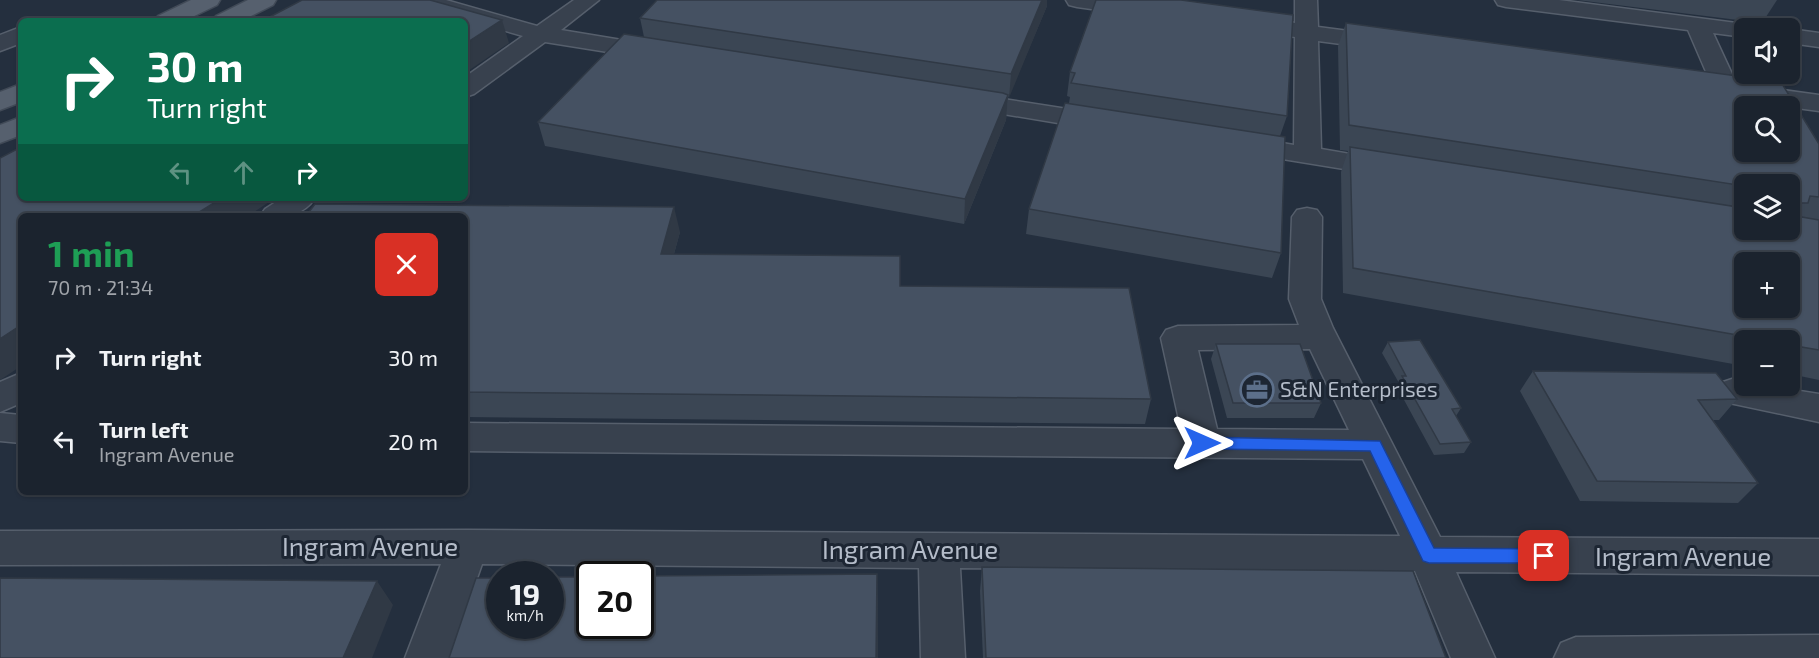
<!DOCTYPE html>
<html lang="en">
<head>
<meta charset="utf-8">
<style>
  :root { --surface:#1b232e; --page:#242b36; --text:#f1f3f6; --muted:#a0a4aa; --line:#39404a }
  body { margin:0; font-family:"Exo 2",sans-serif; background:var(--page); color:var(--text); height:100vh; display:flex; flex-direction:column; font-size:22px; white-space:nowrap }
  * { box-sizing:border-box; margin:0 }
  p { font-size:20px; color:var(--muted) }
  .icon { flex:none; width:33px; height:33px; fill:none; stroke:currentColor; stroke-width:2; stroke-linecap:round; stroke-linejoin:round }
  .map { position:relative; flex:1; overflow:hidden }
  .sheet { position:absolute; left:18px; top:213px; width:450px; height:282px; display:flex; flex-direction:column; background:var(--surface); border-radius:9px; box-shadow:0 2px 4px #0004,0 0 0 2px var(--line) }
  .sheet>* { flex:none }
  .hud { position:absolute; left:18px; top:18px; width:450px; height:183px; border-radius:9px; box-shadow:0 2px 4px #0004,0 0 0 2px var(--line); background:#0b6e4f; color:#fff; overflow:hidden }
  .tools { position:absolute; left:1734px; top:18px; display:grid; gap:12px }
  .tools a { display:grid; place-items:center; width:66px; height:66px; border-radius:9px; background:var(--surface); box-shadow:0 2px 4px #0004,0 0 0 2px var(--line); font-size:30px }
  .speed { position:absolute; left:486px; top:561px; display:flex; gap:12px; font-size:30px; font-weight:700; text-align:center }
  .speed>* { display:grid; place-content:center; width:78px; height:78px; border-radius:50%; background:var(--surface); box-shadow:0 2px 4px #0004,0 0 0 2px var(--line); line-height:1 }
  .speed small { font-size:15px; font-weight:400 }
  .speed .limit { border:3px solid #111; border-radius:9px; background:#fff; color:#111 }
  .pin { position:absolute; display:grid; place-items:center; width:51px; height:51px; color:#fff; margin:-26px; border-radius:12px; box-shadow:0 3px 9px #0006 }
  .me { position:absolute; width:66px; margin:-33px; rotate:90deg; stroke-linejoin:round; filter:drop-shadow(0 0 4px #0008) }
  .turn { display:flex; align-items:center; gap:21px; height:126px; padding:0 30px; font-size:27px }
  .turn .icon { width:78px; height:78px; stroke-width:2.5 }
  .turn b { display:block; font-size:42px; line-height:51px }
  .lanes { display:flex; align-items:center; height:57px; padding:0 30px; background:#0003; justify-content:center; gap:30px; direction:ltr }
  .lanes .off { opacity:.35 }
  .round { display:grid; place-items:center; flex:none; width:63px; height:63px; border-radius:9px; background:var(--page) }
  .summary { display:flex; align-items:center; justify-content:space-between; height:102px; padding:0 30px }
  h1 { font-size:36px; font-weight:700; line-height:45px; color:#1e9e55 }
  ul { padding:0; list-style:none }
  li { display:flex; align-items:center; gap:18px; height:84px; padding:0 30px }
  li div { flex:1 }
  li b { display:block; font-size:22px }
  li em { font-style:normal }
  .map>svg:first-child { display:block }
</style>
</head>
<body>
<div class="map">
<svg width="1819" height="658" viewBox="0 0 1819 658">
  <rect width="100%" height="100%" fill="#242f3e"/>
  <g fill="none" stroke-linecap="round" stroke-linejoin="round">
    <!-- minor casing -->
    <g stroke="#565f6c" stroke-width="3">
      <g id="minor">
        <polygon points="411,0 446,0 537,26 574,0 599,0 561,30 658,46 666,48 670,53 666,58 658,60 545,42 474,94 465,97 465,77 523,36 414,5"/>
        <polygon points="1066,0 1125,0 1149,4 1152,9 1149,14 1141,16 1077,7 1069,5"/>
        <polygon points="1295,0 1317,0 1318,27 1387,36 1395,38 1399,43 1395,48 1387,50 1318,41 1321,149 1397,162 1401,168 1397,174 1387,176 1240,152 1230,150 1227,144 1230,138 1240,136 1294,145 1295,37 1240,29 1236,24 1240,19 1248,17 1295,23"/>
        <path d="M 1495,0 L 1559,0 L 1752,25 L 1755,28 L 1744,28 L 1744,37 L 1713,33 L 1738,87 L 1746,85 L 1819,95 L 1819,111 L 1746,101 C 1730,97 1712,97 1694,92 L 1690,87 L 1694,82 L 1710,81 L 1688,30 L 1506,7 L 1498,5 Z"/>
        <polygon points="21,27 21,43 0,51 0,35"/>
        <polygon points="1790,29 1819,33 1819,47 1790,43"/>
        <polygon points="964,93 1106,115 1115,117 1119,123 1115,129 1106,131 955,106 951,101 955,96"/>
        <path d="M 282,198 L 315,198 C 302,218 283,216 260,216 L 265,209 Z"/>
        <path d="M 1307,208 L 1317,210 L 1322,217 L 1321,299 L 1333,328 L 1440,537 L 1819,539 L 1819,575 L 1456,572 L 1495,658 L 1451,658 L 1415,571 L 960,568 L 965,658 L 921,658 L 919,568 L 482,564 L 449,658 L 405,658 L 441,564 L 0,565 L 0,531 L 468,530 L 1400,536 L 1363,459 L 465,451 L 465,423 L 1181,429 L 1161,338 L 1166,330 L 1178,326 L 1299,325 L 1289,299 L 1292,217 L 1297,210 ZM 1310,349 L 1349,430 L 1217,429 L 1198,350 Z"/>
        <polygon points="21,373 21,403 0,412 0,382"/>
        <polygon points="1732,379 1744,381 1744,386 1769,386 1819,394 1819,422 1720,401 1714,392 1720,383"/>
        <polygon points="0,413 21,415 21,443 0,441"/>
        <polygon points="1819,635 1819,658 1554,658 1561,643 1576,637"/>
      </g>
    </g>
    <!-- major casing -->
    <g stroke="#414a57" stroke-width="3">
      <g id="major">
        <polygon points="191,0 220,0 217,5 184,21 155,21 158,16"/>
        <polygon points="248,0 276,0 273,5 241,21 213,21 216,16"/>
        <polygon points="21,84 21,102 0,110 0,92"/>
        <polygon points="21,117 21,135 0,143 0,125"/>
      </g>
    </g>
    <!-- minor -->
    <use href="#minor" fill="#38414e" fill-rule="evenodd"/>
    <!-- major -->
    <use href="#major" fill="#56606e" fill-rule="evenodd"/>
  </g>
  <!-- wall -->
  <g fill="#3b4654" fill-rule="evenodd">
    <polygon points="1577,0 1777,0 1762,23"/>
    <polygon points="1047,6 1008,98 1006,120 964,224 545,146 538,122 644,37 640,18"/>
    <path d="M 1346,23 L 1819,144 L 1819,380 L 1790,374 L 1790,340 L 1744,340 L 1744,366 L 1343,293 L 1341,172 L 1348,151 L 1340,150 L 1338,46 ZM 1744,184 L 1790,184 L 1790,230 L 1744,230 Z"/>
    <polygon points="1070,72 1287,116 1280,136 1281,253 1272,278 1026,234 1029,209 1069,103 1070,97 1067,96"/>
    <polygon points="465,216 680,232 674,254 901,286 1151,399 1145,424 465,417"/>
    <polygon points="1388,342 1461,408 1456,416 1471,442 1464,453 1434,455 1397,387 1399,383 1382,353"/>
    <polygon points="1216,344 1321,403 1314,418 1227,418 1211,359"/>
    <polygon points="1533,371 1737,399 1719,420 1713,420 1758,483 1738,503 1580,501 1520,391"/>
    <polygon points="982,567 1446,658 983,658 980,591"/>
  </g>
  <!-- shaded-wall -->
  <g fill="#303945">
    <polygon points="1042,0 1047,0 1047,6 1009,98 1011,74"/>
    <polygon points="502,20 509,43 465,73 465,44"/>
    <polygon points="1008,95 1006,120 964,224 965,199"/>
    <polygon points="222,198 275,198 248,216 193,216"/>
    <polygon points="674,207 680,232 667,279 661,254"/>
    <polygon points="21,325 21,366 0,380 0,339"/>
    <polygon points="877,574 878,598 878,658 876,658"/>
    <polygon points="377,581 393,605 372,658 343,658"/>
  </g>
  <!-- building -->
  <g fill="#455162" stroke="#303945" stroke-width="1.5" fill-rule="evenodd">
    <polygon points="302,0 430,0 502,20 465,44 465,21 262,21"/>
    <polygon points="657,0 1042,0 1011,74 640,18"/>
    <polygon points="1096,0 1181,0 1293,15 1287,116 1071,83 1075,73 1070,72"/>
    <path d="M 1346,23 L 1781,82 L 1819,144 L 1819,197 L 1810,196 L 1808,203 L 1790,203 L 1790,184 L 1744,184 L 1744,186 L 1349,125 ZM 1744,106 L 1790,106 L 1790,152 L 1744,152 Z"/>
    <polygon points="624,34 1003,93 1008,95 965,199 538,122"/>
    <polygon points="1065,103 1285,137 1281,253 1029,209"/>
    <polygon points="21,147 21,198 222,198 193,216 21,216 21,325 0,339 0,158"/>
    <path d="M 1350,147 L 1744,208 L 1744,230 L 1790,230 L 1790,215 L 1819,220 L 1819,350 L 1790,345 L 1790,340 L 1766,340 L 1353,268 ZM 1744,262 L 1790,262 L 1790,308 L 1744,308 Z"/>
    <polygon points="315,204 674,207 661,254 900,256 900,286 1129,288 1151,399 465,392 465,216 306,216"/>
    <polygon points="1420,340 1461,408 1452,409 1471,442 1440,444 1402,376 1406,376 1388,342"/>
    <polygon points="1216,344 1300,344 1321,403 1233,403"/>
    <polygon points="1533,371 1716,373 1737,399 1698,400 1758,483 1597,481"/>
    <polygon points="982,567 1413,571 1446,658 986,658"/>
    <polygon points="877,574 876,658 449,658 476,578 500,578 500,626 550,626 550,577 590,577 590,626 640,626 640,576"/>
    <polygon points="0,578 377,581 343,658 0,658"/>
  </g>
  <!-- route -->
  <polygon fill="#2563eb" stroke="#184099" stroke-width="1.5" points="1202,437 1380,441 1434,548 1544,549 1550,551 1552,556 1550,561 1544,563 1429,563 1423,561 1370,451 1202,449 1197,448 1195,443 1197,439"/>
  <!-- icons -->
  <defs>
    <g id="office-ring" transform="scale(1.725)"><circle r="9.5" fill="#1d2633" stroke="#5c6f8a" stroke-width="1.5"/><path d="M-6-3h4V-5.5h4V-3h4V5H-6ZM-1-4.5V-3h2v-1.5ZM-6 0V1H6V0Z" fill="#5c6f8a"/></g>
  </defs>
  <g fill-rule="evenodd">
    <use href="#office-ring" x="1257" y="390"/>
  </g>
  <g text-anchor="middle" stroke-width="6" stroke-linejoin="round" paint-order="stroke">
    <!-- poi labels -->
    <g font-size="21" fill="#b4bcc9" stroke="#1d2633" text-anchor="start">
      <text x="1280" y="397">S&amp;N Enterprises</text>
    </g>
    <!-- near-street labels -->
    <g font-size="26" fill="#b4bcc9" stroke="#1d2633">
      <text x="370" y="556">Ingram Avenue</text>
      <text x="910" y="559">Ingram Avenue</text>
      <text x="1683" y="566">Ingram Avenue</text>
    </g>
  </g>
</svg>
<div class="tools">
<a><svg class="icon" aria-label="sound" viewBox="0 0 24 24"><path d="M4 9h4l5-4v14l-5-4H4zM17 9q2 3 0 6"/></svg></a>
<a><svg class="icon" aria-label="search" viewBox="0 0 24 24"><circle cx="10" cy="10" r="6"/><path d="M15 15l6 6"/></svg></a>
<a><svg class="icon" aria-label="layers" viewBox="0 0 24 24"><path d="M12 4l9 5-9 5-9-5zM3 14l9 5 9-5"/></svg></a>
<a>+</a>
<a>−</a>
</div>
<div class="speed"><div>19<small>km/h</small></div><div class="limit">20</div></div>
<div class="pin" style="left:1544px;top:556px;background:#d93025"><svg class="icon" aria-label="arrive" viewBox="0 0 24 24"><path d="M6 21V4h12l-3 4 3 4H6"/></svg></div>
<svg class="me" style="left:1202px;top:443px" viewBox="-20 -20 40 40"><path d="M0-17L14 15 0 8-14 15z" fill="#2563eb" stroke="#fff" stroke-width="4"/></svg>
<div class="hud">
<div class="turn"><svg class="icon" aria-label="right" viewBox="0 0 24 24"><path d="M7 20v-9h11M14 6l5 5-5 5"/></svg><div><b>30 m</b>Turn right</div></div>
<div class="lanes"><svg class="icon off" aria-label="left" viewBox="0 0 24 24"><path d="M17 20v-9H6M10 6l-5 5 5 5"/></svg><svg class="icon off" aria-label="ahead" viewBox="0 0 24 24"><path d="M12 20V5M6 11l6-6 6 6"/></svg><svg class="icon" aria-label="right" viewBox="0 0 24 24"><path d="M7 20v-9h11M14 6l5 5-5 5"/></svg></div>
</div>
<section class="sheet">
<div class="summary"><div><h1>1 min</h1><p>70 m · 21:34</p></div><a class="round" style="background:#d93025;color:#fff"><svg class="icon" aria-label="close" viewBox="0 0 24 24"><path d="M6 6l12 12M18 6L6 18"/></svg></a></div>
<ul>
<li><svg class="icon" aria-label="right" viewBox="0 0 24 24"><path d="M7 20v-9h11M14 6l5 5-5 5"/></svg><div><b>Turn right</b></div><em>30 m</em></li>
<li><svg class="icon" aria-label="left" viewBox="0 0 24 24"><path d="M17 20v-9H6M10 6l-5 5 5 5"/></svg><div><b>Turn left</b><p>Ingram Avenue</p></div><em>20 m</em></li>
</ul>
</section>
</div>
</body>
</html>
